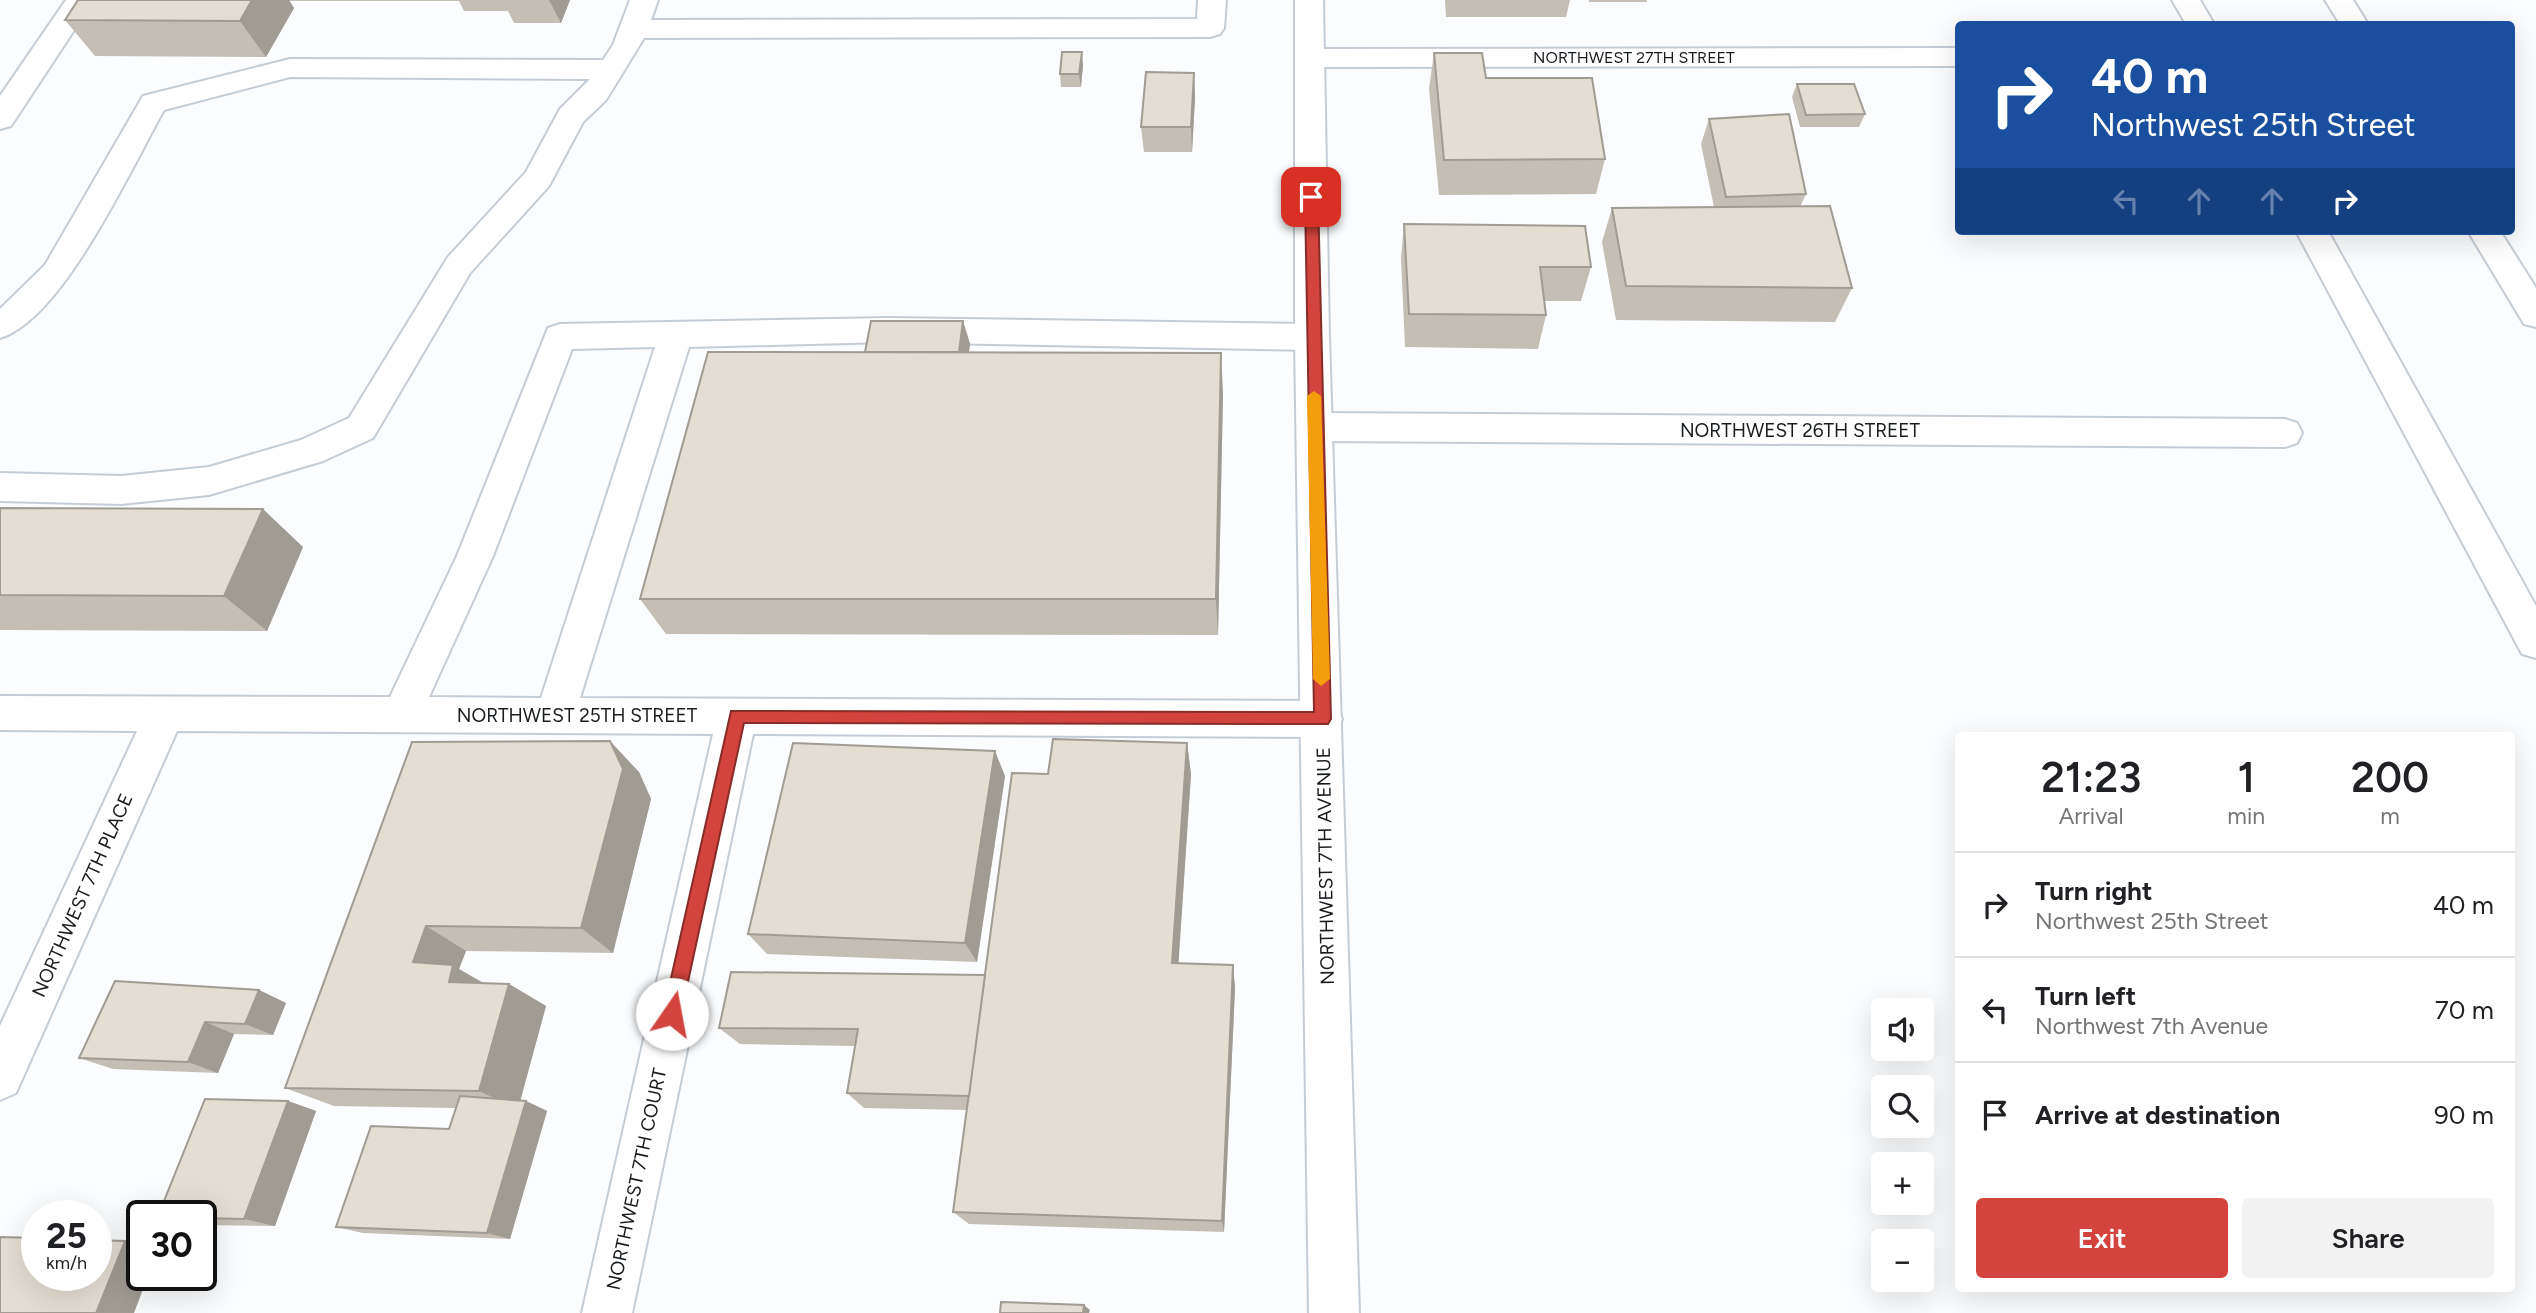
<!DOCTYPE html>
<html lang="en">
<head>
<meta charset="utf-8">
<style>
  :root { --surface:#fff; --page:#f2f2f2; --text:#202124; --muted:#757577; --line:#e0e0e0; --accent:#d2443d }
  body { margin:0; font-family:Figtree,sans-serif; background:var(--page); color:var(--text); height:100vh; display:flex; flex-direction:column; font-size:26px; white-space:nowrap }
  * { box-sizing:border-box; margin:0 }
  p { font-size:23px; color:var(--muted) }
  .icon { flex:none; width:38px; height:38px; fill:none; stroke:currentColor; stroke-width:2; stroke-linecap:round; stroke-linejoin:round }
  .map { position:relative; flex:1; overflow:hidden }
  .details { position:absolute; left:1955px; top:732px; width:560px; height:560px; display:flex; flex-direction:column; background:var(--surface); border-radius:7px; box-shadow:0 7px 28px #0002 }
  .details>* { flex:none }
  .banner { position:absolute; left:1955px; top:21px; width:560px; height:214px; border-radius:7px; box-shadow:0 7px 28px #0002; background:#1a4fa0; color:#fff; overflow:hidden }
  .controls { position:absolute; left:1871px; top:998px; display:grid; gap:14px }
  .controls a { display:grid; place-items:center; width:63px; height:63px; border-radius:7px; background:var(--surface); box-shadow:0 7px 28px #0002; font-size:35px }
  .speed { position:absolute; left:21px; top:1200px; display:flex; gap:14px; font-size:35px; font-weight:700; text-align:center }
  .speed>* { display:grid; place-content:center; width:91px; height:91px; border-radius:50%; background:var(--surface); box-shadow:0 7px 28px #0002; line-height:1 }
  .speed small { font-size:18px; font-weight:400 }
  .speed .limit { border:4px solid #111; border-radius:10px; background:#fff; color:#111 }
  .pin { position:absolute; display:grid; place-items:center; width:60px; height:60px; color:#fff; margin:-30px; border-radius:14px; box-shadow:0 4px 10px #0006 }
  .me { position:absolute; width:77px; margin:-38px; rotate:12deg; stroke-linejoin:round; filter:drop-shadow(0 0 5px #0008) }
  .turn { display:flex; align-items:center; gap:24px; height:147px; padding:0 21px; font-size:32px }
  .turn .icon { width:91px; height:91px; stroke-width:2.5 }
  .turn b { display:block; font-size:49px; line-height:60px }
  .lanes { display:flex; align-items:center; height:66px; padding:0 21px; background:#0003; justify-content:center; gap:35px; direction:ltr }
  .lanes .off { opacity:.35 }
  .eta { display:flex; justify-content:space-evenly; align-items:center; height:119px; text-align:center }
  .eta b { font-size:42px; font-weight:600; line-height:49px }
  .action { display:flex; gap:14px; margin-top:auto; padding:14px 21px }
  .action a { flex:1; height:80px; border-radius:7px; background:var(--accent); color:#fff; font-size:28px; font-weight:600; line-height:80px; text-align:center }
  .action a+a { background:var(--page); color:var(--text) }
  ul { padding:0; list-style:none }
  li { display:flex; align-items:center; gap:21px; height:105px; padding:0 21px; border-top:2px solid var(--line) }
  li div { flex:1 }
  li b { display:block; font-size:26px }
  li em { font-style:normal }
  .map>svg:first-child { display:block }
</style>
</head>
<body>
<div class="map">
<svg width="2536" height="1313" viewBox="0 0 2536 1313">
  <rect width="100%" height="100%" fill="#fafcfe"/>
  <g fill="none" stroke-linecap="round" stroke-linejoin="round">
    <!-- minor casing -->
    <g stroke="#c4cdd6" stroke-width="4">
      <g id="minor">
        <polygon points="66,0 94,0 11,126 0,129 0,96"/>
        <path d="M 630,0 L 658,0 L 651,20 L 1197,19 L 1198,0 L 1226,0 L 1224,28 L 1220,34 L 1210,37 L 644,38 L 606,100 L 583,122 L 549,186 L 470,273 L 373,438 L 323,461 L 209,495 L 121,504 L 0,501 L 0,473 L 121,476 L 209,467 L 301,440 L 349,418 L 448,257 L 526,172 L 560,109 L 590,79 L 290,77 L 164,110 C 131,168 63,319 0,338 L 0,309 L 45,265 L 143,96 L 290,59 L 603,60 L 613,45 Z"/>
        <polygon points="1958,48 1958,66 1310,67 1300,65 1296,58 1300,51 1310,49"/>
        <path d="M 888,318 L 1312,324 L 1324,328 L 1329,337 L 1324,346 L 1312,350 L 888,342 L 689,347 L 580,698 L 1322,701 L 1336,707 L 1342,719 L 1336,731 L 1322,737 L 753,734 L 632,1313 L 582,1313 L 713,734 L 177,731 L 16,1093 L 0,1100 L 0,1026 L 137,731 L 0,730 L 0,696 L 390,697 L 457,556 L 548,328 L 560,324 ZM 655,347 L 541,698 L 429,697 L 493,556 L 572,349 Z"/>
        <polygon points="1315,413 2285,419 2297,423 2302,433 2297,443 2285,447 1315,441 1303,437 1298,427 1303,417"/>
      </g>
    </g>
    <!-- major casing -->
    <g stroke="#c4cdd6" stroke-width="4">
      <polygon id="major" points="1295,0 1323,0 1329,337 1359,1313 1309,1313 1295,337"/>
    </g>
    <!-- highway casing -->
    <g stroke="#c4cdd6" stroke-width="4">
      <g id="highway">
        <polygon points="2172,0 2200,0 2214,24 2186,24"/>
        <polygon points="2325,0 2353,0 2368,24 2340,24"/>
        <polygon points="2296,231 2328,231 2536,606 2536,658 2522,654"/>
        <polygon points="2468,231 2500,231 2536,288 2536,327 2524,324"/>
      </g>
    </g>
    <!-- minor -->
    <use href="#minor" fill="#fff" fill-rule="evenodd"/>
    <!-- major -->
    <use href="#major" fill="#fff" fill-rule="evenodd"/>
    <!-- highway -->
    <use href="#highway" fill="#fff" fill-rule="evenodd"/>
  </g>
  <!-- wall -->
  <g fill="#c4beb5">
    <polygon points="78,0 570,0 561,23 514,23 508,11 464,11 459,1 289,1 294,8 266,57 95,56 65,20"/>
    <polygon points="1445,0 1570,0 1566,17 1446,17"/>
    <rect x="1589" y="0" width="58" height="2"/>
    <polygon points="1434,53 1486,78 1605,159 1596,194 1439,195 1429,89"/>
    <polygon points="1083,65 1081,87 1061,87 1060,74"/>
    <polygon points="1194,73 1195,98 1192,152 1144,152 1141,127"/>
    <polygon points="1797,84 1865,114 1859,127 1800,127 1792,97"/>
    <polygon points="1709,119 1806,194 1800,207 1852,288 1835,322 1616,320 1602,242 1612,208 1714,207 1701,144"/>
    <polygon points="1404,224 1591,267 1581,301 1544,301 1546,315 1538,349 1405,347 1401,259"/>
    <polygon points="963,321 970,344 969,352 1223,393 1218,635 666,634 640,599 865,352"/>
    <polygon points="0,508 303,547 267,631 0,630"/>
    <polygon points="412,742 639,772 651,799 613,953 466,951 459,969 484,983 509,984 546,1006 520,1101 526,1101 547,1111 510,1239 363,1233 336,1227 449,1129 456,1108 334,1106 285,1088"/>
    <polygon points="1187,743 1191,774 1178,963 1233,965 1235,988 1224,1232 969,1224 953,1212 967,1110 864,1108 847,1093 855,1046 740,1044 719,1028 985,975 1048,774"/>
    <polygon points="1005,776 977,962 767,954 748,934"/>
    <polygon points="259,990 286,1003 273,1035 234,1034 218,1073 113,1069 79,1058"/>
    <polygon points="288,1101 316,1111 275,1226 201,1225 201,1216"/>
  </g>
  <!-- shaded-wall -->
  <g fill="#a09b93">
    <polygon points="252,0 289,0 294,8 266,57 240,21"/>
    <polygon points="549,0 570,0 561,23"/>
    <polygon points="1082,52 1083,65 1081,87 1079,74"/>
    <polygon points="1194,73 1195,98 1192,152 1191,127"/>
    <polygon points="963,321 970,344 965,379 958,356"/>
    <polygon points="1221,353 1223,393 1218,635 1216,599"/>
    <polygon points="263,509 303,547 267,631 224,596"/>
    <polygon points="610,741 639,772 651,799 613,953 581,928"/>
    <polygon points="1187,743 1191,774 1177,986 1172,963"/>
    <polygon points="995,751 1005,776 977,962 965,943"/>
    <polygon points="426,926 466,951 459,969 491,988 488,1004 413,962"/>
    <polygon points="1233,965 1235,988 1224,1232 1222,1221"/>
    <polygon points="509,984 546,1006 518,1109 479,1091"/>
    <polygon points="259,990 286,1003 273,1035 245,1024"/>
    <polygon points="205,1022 234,1034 218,1073 188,1062"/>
    <polygon points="288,1101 316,1111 275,1226 244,1219"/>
    <polygon points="526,1101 547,1111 510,1239 487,1233"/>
    <polygon points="125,1241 142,1244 142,1276 148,1276 134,1313 96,1313"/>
    <polygon points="1084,1305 1090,1310 1089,1313 1083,1313"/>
  </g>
  <!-- building -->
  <g fill="#e4ddd2" stroke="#a09b93" stroke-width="2">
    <polygon points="78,0 252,0 240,21 65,20"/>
    <polygon points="1062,52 1082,52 1079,74 1060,74"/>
    <polygon points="1434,53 1482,53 1486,78 1592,78 1605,159 1444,160"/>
    <polygon points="1146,72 1194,73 1191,127 1141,127"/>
    <polygon points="1797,84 1854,84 1865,114 1806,115"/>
    <polygon points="1789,114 1806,194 1726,197 1709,119"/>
    <polygon points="1830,206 1852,288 1626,286 1612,208"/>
    <polygon points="1404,224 1585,226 1591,267 1540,267 1546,315 1409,314"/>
    <polygon points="871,321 963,321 959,352 865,352"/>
    <polygon points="708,352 1221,353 1216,599 640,599"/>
    <polygon points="0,508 263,509 224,596 0,595"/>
    <polygon points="1053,739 1187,743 1172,963 1233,965 1222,1221 953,1212 1012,773 1048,774"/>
    <polygon points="610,741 623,769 581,928 426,926 413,962 453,965 449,982 509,984 479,1091 285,1088 412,742"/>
    <polygon points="793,743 995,751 965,943 748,934"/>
    <polygon points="731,972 985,975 969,1096 847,1093 858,1029 719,1028"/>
    <polygon points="115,981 259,990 245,1024 205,1022 188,1062 79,1058"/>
    <polygon points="460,1096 526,1101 487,1233 336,1227 371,1126 449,1129"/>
    <polygon points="205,1099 288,1101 244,1219 201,1218 201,1216 158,1216"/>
    <polygon points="0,1237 37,1238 37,1276 96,1276 96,1240 125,1241 96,1313 0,1313"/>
    <polygon points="1001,1302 1084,1305 1083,1313 1000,1313"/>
  </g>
  <!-- route -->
  <polygon fill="#d2443d" stroke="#882c28" stroke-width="2" points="1311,193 1318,197 1331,719 1328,724 744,723 681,1014 678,1021 672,1024 665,1021 663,1014 731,711 1314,712 1305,197"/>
  <!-- slow -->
  <polygon fill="#f59e0b" points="1314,391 1321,396 1330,679 1321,686 1313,679 1307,396"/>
  <g text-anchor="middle" stroke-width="5" stroke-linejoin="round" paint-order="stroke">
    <!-- far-street labels -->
    <g font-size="16" fill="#191c1f" stroke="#fff">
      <text x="1634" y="63">NORTHWEST 27TH STREET</text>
    </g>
    <!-- street labels -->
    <g font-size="19" fill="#191c1f" stroke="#fff">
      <text x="1800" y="437">NORTHWEST 26TH STREET</text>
      <text x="577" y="722">NORTHWEST 25TH STREET</text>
      <text transform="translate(1325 866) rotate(-91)" y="7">NORTHWEST 7TH AVENUE</text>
      <text transform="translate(82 895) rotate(-66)" y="7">NORTHWEST 7TH PLACE</text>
      <text transform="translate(636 1179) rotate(-78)" y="7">NORTHWEST 7TH COURT</text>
    </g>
  </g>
</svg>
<div class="controls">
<a><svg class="icon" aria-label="sound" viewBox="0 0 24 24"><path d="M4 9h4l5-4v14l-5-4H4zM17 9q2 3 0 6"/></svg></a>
<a><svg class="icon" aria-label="search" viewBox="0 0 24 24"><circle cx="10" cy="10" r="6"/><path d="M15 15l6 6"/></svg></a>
<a>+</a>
<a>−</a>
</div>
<div class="speed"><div>25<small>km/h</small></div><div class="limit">30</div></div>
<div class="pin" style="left:1311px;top:197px;background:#d93025"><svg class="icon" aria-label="arrive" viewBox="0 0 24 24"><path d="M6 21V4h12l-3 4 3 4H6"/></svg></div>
<svg class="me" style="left:672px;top:1014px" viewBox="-20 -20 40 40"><circle r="19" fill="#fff"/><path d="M0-13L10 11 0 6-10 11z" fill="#d2443d"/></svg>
<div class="banner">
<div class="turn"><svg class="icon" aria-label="right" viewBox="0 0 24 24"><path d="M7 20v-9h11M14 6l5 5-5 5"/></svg><div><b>40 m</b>Northwest 25th Street</div></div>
<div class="lanes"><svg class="icon off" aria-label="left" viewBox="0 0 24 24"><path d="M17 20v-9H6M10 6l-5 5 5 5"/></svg><svg class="icon off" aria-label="ahead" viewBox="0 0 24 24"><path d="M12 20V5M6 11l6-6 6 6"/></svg><svg class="icon off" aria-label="ahead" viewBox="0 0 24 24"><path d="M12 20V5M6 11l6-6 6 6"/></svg><svg class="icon" aria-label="right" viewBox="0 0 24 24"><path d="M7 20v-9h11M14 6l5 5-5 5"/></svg></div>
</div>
<section class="details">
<div class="eta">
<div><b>21:23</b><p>Arrival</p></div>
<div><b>1</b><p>min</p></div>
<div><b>200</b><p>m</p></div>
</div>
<ul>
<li><svg class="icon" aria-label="right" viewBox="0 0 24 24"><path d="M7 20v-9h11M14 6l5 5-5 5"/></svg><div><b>Turn right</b><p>Northwest 25th Street</p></div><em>40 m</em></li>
<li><svg class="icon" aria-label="left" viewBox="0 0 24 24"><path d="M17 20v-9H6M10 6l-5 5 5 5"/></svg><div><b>Turn left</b><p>Northwest 7th Avenue</p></div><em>70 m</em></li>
<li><svg class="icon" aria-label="arrive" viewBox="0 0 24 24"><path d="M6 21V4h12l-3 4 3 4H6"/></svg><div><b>Arrive at destination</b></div><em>90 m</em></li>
</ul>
<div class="action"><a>Exit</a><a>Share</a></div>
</section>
</div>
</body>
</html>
